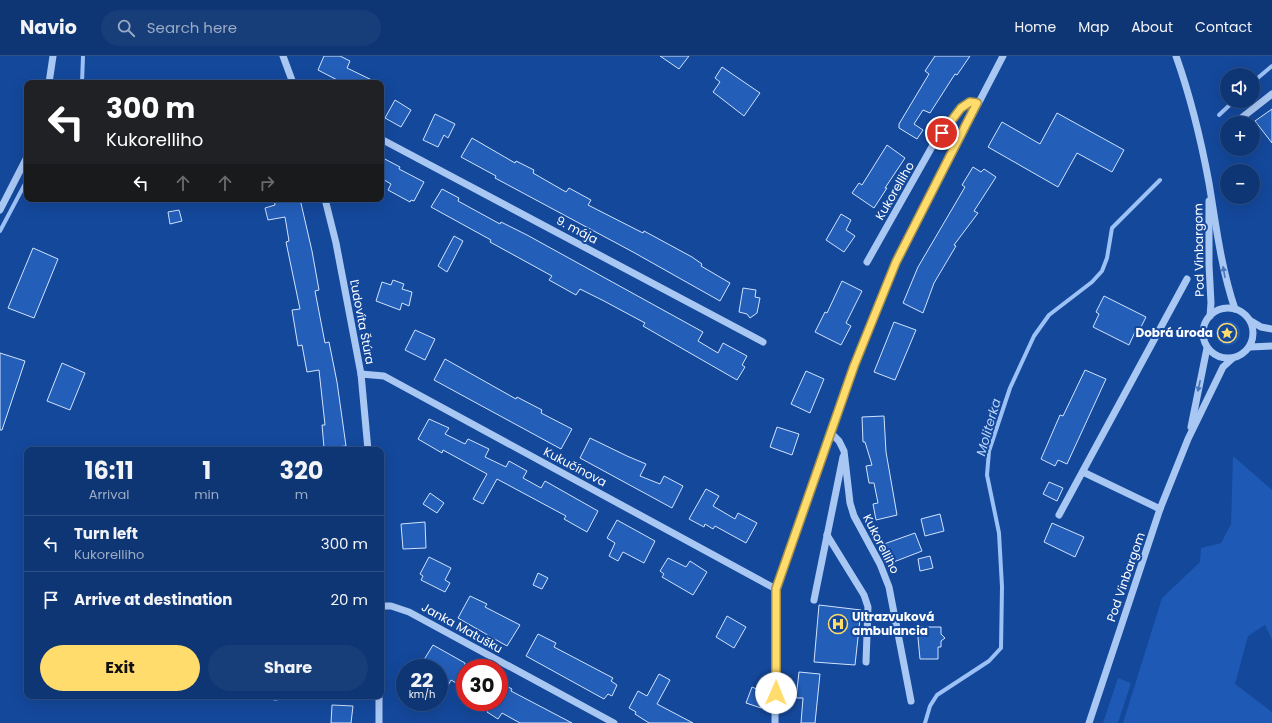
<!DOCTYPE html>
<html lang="en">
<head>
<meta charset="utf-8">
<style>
  :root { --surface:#0f3674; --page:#183e79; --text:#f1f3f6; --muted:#9babc5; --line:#2f5086; --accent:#ffdc6b }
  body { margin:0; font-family:Poppins,sans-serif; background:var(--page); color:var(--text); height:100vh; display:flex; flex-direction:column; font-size:15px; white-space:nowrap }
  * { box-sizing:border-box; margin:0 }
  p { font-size:13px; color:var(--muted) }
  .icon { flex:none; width:22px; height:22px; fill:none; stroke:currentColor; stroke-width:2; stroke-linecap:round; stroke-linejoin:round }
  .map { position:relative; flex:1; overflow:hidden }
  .side { position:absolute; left:24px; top:391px; width:360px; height:252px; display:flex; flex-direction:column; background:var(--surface); border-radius:8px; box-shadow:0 4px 16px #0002,0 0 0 1px var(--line) }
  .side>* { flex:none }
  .hud { position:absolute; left:24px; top:24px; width:360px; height:122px; border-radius:8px; box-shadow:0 4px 16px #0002,0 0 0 1px var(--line); background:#202124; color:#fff; overflow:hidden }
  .tools { position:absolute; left:1220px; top:12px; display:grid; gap:8px }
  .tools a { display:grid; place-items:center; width:40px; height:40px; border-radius:50%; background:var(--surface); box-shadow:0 4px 16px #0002,0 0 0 1px var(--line); font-size:20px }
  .speed { position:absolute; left:396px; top:603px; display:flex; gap:8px; font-size:20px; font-weight:700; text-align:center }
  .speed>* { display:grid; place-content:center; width:52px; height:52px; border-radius:50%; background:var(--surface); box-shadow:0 4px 16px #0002,0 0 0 1px var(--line); line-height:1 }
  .speed small { font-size:10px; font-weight:400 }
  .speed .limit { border:6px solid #d22; background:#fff; color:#111 }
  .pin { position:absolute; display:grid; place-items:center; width:34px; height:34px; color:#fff; margin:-17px; border:2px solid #fff; border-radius:50%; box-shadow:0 1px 4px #0007 }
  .me { position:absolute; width:44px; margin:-22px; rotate:1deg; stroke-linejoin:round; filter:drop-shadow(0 0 3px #0008) }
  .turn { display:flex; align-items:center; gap:14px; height:84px; padding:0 16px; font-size:18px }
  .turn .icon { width:52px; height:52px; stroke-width:2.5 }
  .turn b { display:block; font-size:28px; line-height:34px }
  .lanes { display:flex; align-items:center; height:38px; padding:0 16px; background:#0003; justify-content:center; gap:20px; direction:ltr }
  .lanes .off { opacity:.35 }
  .eta { display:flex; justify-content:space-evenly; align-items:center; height:68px; text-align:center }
  .eta b { font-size:24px; font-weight:700; line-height:28px }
  .cta { display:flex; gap:8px; margin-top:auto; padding:8px 16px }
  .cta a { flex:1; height:46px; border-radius:24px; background:var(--accent); color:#111; font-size:16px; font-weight:700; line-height:46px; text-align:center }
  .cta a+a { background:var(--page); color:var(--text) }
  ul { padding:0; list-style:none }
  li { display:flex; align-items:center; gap:12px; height:56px; padding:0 16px; border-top:1px solid var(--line) }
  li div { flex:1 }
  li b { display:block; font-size:15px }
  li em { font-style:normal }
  header { display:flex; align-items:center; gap:24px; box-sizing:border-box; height:56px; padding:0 20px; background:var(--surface); border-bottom:1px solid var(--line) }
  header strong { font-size:19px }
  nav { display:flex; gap:22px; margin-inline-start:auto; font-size:14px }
  .search { width:280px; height:36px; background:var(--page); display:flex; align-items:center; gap:10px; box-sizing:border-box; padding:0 14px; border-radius:22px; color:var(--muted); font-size:15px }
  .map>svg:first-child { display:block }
</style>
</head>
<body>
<header>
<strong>Navio</strong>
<div class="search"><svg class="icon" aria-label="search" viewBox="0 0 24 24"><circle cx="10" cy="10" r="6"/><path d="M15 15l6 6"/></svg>Search here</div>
<nav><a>Home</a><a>Map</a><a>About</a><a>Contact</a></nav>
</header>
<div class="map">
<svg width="1272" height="667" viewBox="0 0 1272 667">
  <rect width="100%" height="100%" fill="#14489b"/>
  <!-- green -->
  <g fill="#1d59b5">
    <circle cx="1228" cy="277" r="12"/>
    <polygon points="1233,400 1272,434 1272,584 1265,569 1248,580 1235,628 1272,656 1272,667 1123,667 1162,542 1200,506 1201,492 1221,487 1231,468"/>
    <polygon points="1118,622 1131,627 1118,667 1103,667"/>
  </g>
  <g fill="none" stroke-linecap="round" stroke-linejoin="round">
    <!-- stream -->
    <g stroke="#9cc1f6" stroke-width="4">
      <polyline points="1253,26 1272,10"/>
      <polyline points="82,27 83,0"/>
      <polyline points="1219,59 1234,45"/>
      <polyline points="0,175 27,124"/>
      <polyline points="925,667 930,650 937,639 989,605 1001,592 1002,531 999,477 987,419 989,395 1010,332 1034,280 1049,259 1092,226 1102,215 1107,202 1112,172 1160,124"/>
    </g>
  </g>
  <!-- building -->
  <g fill="#235eb9" stroke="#d1e3fd">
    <polygon points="324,0 340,0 350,5 347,12 378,27 343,27 318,14"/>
    <polygon points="660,0 689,0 679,13"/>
    <polygon points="935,0 970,0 957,19 955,18 930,57 923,54 914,68 923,74 917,83 899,72 899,68 929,18 925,15"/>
    <polygon points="722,11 760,37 744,60 713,36 720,26 715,22"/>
    <polygon points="395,44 411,54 401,71 385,62"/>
    <polygon points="1272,53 1272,87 1255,65"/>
    <polygon points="1057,57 1124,94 1112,116 1077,97 1058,131 988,91 1002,66 1040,88"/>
    <polygon points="435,58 455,68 448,82 444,79 438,91 423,84"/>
    <polygon points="472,82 515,107 516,105 534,114 533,117 566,136 569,132 591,144 588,149 643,177 644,175 692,201 702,208 701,210 730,227 720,245 633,196 495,122 496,120 461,101"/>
    <polygon points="887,89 905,102 885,132 887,132 874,152 852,137 859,127 862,129"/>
    <polygon points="381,101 400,111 399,113 424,126 414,145 411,144 410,146 388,134 391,128 381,122"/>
    <polygon points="973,111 981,116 984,113 996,121 974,155 978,157 954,189 956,190 934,227 923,257 903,247 918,211 965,131 962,129"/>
    <polygon points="442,133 459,142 458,145 500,168 501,166 527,179 703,276 698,285 718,297 723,287 747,300 742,309 745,311 737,324 643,270 645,267 604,245 580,233 576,239 549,224 552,220 490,186 491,184 431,151"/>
    <polygon points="274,143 300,143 312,195 319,234 315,235 325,287 329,286 337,326 346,390 324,392 322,369 325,369 319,314 307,316 302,289 298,290 292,254 300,253 286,186 289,185 285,161 268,164 265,152 275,149"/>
    <polygon points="179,154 182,165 170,168 168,156"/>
    <polygon points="841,158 851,164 846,174 855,180 844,196 826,184"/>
    <polygon points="454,180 463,185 447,216 438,210"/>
    <polygon points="33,192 58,203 34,262 8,252"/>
    <polygon points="393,224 404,228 402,233 412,236 409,250 402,247 400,254 376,245 382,226 391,229"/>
    <polygon points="842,225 862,235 846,267 851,270 841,289 815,276 825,256 827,257"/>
    <polygon points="743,232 756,234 755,241 760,242 757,257 750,262 747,258 739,256"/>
    <polygon points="1104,240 1146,261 1138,277 1135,276 1129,289 1093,271 1099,258 1096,256"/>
    <polygon points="894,266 916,274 895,324 874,316"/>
    <polygon points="415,274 435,283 425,304 405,294"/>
    <polygon points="0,297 25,305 2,374 0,374"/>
    <polygon points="445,303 516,343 517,341 542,354 541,357 572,373 561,393 434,324"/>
    <polygon points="62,307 85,317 70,354 47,345"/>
    <polygon points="1085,314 1106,323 1067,408 1058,404 1055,410 1041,403 1060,359 1063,360"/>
    <polygon points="806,315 824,323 810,357 791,348"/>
    <polygon points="884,360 886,396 897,459 876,464 873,448 878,447 874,427 869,427 866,410 872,409 865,386 863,386 862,361"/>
    <polygon points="429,363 449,372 445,378 465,388 468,383 489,393 485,401 506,411 509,405 527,415 523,422 541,432 545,425 598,455 587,476 564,463 566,460 497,423 483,448 473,443 487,418 443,394 442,397 418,383"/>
    <polygon points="777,371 799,378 792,399 770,391"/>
    <polygon points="590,382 627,400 646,408 640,420 660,428 664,420 683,430 672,452 580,402"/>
    <polygon points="1049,426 1063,432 1057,445 1043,438"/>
    <polygon points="706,433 719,440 713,450 735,463 738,457 757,467 746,487 715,470 713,473 705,468 704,471 689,463"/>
    <polygon points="430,437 444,447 437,457 423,448"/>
    <polygon points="940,458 944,475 925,480 921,463"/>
    <polygon points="617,464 655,485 644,507 623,496 618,505 609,500 615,487 607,482"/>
    <polygon points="425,466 426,492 403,493 401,468"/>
    <polygon points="1052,467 1084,481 1075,501 1044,486"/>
    <polygon points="915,477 922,495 891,507 884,488"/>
    <polygon points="930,500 933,512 920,515 918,503"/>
    <polygon points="429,501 451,512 445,524 450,527 445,536 421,524 423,520 420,518"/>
    <polygon points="668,502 686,511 690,505 707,516 693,539 662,521 664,518 660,515"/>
    <polygon points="538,517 548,522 542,533 533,529"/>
    <polygon points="470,540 487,548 485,551 520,569 507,590 458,562"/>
    <polygon points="819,549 861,554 855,609 814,606"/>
    <polygon points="727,560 746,571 734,592 716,581"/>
    <polygon points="917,571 941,571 941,578 945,582 941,585 941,591 938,591 938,603 920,603"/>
    <polygon points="538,578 556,587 554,591 613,622 611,625 617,629 612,640 608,638 604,643 526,600"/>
    <polygon points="433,589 465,607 465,632 451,624 439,646 439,612 432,612 422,607"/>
    <polygon points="799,616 820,618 815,667 801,667 803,642 796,642"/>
    <polygon points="659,618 670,624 657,648 693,667 649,667 635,658 636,656 629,652 638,635 647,640"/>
    <polygon points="499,626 512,633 511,635 572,667 520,667 502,657 498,663 487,656 490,650 484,646 499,646"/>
    <polygon points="752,631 764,636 761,652 746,647"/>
    <polygon points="332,649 353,650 351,667 331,667"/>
  </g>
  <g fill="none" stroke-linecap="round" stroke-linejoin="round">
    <!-- minor -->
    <g stroke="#a9c7f3" stroke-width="7">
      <polyline points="283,0 293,27"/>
      <path d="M 1176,0 C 1191,42 1201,84 1209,127 C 1216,169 1221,212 1235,253"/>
      <polyline points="49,27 53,0"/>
      <polyline points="1235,67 1272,38"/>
      <polyline points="381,83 763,286"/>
      <polyline points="325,143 336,187 361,318 368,394"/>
      <polyline points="1209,145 1209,209 1211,247 1210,260"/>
      <polyline points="0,154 27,101"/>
      <polyline points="867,206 933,89 961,52 970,46 977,47"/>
      <circle cx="1228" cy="277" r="25"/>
      <polyline points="1251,265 1261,271 1272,273"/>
      <polyline points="1250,291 1272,290"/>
      <polyline points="361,318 384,320 776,533"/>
      <polyline points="1191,371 1207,292"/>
      <polyline points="831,377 839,385 844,395 850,447 854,460 880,508 889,531 911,645"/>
      <polyline points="1083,416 1160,453"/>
      <polyline points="1059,459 1187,223"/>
      <polyline points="827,479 864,539 868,551 866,606"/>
      <polyline points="814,544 843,401"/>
      <polyline points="381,550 391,550 409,556 614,667"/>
      <polyline points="379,640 379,667"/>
      <polyline points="275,641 281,640"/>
      <polyline points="775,667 776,533 854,310 896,206 1003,0"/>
      <polyline points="1089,667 1160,453 1188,383 1206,346 1223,311 1233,302"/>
    </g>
  </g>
  <!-- one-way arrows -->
  <defs><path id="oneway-solid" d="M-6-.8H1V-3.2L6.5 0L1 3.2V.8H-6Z"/></defs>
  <g fill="#4874ba">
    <use href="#oneway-solid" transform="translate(1224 216) rotate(-100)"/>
    <use href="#oneway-solid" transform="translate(1199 330) rotate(102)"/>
  </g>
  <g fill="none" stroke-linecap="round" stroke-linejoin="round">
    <!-- route casing -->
    <g stroke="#a68f46" stroke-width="10">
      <polyline id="route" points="776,637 776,533 854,310 896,206 977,47 970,46 961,52 942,77"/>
    </g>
    <!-- route -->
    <use href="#route" stroke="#ffdc6b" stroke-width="7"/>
  </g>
  <!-- icons -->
  <defs>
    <g id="sight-ring" transform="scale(1)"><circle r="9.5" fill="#14489b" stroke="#ffdc6b" stroke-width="1.5"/><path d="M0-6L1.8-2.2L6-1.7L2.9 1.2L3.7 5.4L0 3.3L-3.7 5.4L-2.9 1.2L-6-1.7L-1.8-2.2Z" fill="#ffdc6b"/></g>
    <g id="hospital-ring" transform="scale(1)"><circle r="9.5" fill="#14489b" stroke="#ffdc6b" stroke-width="1.5"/><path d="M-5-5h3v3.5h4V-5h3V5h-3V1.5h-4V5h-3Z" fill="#ffdc6b"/></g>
  </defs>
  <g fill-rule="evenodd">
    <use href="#sight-ring" x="1227" y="277"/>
    <use href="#hospital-ring" x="838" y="568"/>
  </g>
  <g text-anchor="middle" stroke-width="4" stroke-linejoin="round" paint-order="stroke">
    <!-- street labels -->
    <g font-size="12" fill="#fff" stroke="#14489b">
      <text transform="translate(895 135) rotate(-60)" y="4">Kukorelliho</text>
      <text transform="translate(577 174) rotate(28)" y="4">9. mája</text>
      <text transform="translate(1199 194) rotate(-91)" y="4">Pod Vinbargom</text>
      <text transform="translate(362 266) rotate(79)" y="4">Ľudovíta Štúra</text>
      <text transform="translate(575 411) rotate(28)" y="4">Kukučínova</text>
      <text transform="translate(881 488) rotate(63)" y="4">Kukorelliho</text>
      <text transform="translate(1126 521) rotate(-71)" y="4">Pod Vinbargom</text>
      <text transform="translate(462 572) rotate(29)" y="4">Janka Matušku</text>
    </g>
    <!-- poi labels -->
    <g font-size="12" font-weight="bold" fill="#fff" stroke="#14489b" text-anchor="end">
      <text x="1213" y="281">Dobrá úroda</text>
      <text x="852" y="565" text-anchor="start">Ultrazvuková<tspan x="852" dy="14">ambulancia</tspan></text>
    </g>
    <!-- water labels -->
    <g font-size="13" font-style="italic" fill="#b6d1f9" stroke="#14489b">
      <text transform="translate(988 371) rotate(-74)" y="5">Moliterka</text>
    </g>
  </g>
</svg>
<div class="tools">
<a><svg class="icon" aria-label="sound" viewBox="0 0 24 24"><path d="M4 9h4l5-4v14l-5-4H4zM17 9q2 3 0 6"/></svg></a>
<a>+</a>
<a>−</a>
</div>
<div class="speed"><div>22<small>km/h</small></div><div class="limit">30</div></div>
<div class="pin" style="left:942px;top:77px;background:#d93025"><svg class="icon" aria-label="arrive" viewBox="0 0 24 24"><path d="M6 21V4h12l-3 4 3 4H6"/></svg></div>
<svg class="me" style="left:776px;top:637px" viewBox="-20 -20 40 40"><circle r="19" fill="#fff"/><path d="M0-13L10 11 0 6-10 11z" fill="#ffdc6b"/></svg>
<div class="hud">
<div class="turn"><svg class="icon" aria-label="left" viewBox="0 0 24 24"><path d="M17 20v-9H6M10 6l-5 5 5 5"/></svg><div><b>300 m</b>Kukorelliho</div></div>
<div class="lanes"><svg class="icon" aria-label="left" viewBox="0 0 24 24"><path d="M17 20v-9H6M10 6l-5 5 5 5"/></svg><svg class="icon off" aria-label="ahead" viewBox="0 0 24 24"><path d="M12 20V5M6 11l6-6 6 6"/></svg><svg class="icon off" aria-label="ahead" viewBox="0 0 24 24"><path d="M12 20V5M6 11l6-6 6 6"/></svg><svg class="icon off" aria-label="right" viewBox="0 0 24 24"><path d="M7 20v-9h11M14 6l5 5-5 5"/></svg></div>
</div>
<section class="side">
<div class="eta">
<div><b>16:11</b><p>Arrival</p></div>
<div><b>1</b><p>min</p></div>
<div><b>320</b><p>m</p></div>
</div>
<ul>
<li><svg class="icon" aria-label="left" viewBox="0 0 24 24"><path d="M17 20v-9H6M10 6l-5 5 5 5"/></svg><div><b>Turn left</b><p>Kukorelliho</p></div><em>300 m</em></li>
<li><svg class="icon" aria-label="arrive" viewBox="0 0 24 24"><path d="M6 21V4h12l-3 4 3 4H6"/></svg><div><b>Arrive at destination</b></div><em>20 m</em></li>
</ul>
<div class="cta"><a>Exit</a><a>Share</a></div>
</section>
</div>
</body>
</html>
